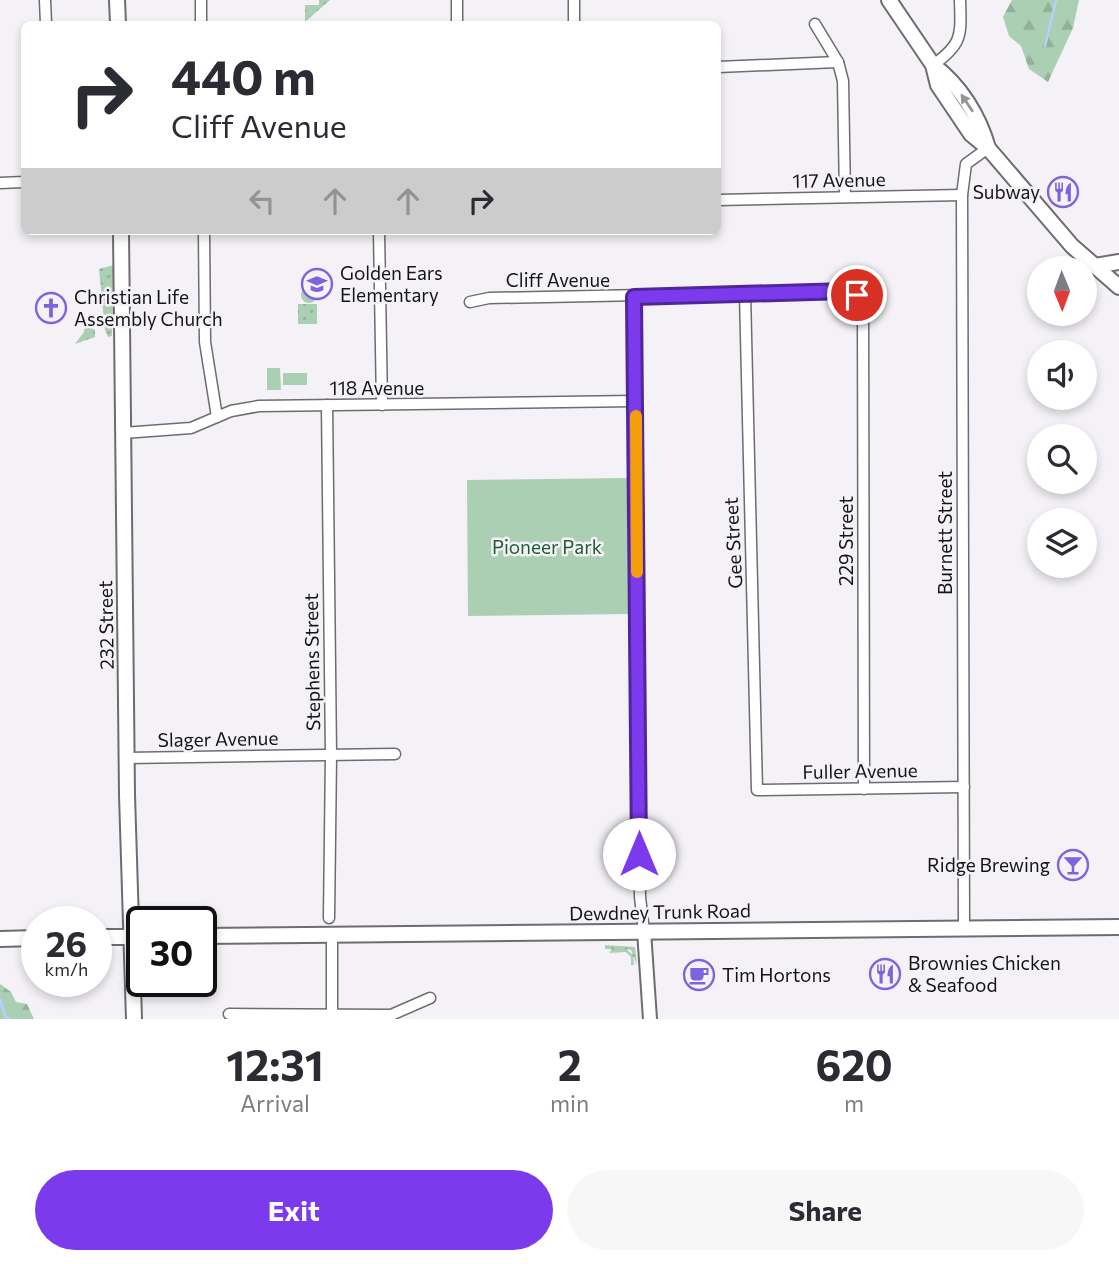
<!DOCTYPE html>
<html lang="en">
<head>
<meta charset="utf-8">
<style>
  :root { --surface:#fff; --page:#f7f7f7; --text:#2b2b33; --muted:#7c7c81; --accent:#7c3aed }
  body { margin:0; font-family:Commissioner,sans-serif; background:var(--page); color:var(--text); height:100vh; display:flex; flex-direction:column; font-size:26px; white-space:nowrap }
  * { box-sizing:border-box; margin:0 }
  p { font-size:23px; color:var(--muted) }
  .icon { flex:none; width:38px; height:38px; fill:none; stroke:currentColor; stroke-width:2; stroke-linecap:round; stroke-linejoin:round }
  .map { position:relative; height:1019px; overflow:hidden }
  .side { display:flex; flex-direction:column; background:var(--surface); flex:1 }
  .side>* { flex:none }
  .banner { position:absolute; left:21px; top:21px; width:700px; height:214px; border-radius:10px; box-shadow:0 4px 10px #0003; background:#fff; color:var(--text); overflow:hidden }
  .needle { width:46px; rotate:179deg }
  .tools { position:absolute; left:1027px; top:256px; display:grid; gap:14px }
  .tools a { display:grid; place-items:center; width:70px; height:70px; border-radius:50%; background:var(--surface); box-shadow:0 4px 10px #0003; font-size:35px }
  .speed { position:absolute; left:21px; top:906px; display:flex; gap:14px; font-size:35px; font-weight:700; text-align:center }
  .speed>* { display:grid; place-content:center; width:91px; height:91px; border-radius:50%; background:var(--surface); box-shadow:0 4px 10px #0003; line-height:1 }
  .speed small { font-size:18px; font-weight:400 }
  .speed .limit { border:4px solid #111; border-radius:10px; background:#fff; color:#111 }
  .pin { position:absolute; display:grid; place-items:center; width:60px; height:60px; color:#fff; margin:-30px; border:4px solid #fff; border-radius:50%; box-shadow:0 2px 7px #0007 }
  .me { position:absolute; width:77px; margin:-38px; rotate:0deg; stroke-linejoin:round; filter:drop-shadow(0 0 5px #0008) }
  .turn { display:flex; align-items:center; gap:24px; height:147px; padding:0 35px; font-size:32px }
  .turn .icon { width:91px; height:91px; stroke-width:2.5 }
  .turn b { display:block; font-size:49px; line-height:60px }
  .lanes { display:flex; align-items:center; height:66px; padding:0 35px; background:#0003; justify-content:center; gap:35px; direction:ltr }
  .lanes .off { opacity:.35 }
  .eta { display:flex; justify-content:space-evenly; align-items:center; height:119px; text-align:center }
  .eta b { font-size:42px; font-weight:700; line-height:49px }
  .cta { display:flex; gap:14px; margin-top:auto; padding:14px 35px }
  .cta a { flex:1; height:80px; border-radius:42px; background:var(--accent); color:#fff; font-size:28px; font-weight:700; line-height:80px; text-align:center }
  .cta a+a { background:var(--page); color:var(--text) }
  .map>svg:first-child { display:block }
</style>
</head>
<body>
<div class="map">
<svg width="1119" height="1019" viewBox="0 0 1119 1019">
  <defs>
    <pattern id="grass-dots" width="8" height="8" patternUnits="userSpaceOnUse" patternTransform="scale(1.75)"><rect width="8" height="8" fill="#abcfb2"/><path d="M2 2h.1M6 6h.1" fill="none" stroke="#92b198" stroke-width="1.8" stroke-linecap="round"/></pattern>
    <pattern id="forest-firs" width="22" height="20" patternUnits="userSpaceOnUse" patternTransform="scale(1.75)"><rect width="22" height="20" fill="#abcfb2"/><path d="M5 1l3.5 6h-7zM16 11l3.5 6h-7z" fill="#92b198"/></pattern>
  </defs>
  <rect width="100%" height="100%" fill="#f4f2f6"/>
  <!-- grass -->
  <g fill="url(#grass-dots)">
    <polygon points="319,0 330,0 305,22 305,5 319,5"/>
    <polygon points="114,265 112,336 108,337 105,330 99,269"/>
    <rect x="298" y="304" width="19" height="20"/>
    <polygon points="85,324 95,330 95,337 75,344 84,332"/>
    <polygon points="605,945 635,947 637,965 631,950 626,949 633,955 634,965 631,965 631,957 626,952 609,953 612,949 605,949"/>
  </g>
  <!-- forest -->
  <g fill="url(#forest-firs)">
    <polygon points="1012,0 1079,0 1073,28 1048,82 1029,69 1021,46 1009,36 1003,17"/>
    <polygon points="0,984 11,992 16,1002 27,1004 34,1019 0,1019"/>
  </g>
  <!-- green -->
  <g fill="#abcfb2">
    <circle cx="309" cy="295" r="8"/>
    <polygon points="267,368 280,368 281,390 267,390"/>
    <rect x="283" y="373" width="24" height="12"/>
    <polygon points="627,478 628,614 468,616 467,480"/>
  </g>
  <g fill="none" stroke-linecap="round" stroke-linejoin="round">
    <!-- stream -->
    <g stroke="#b2d1fe" stroke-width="2.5">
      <polyline points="1045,46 1056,0"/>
      <polyline points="0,999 5,1016 10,1019"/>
    </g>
    <!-- minor casing -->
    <g stroke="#6d6c6f" stroke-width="13">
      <g id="minor">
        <polyline points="45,0 46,24"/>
        <polyline points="457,0 457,24"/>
        <polyline points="574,0 574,24"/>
        <polyline points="201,24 201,0"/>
        <polyline points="815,24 838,62 843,81 845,197"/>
        <path d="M 933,65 C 963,44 961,35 960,0"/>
        <polyline points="718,67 838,62"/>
        <polyline points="0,183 24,182"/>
        <polyline points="718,200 962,195"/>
        <polyline points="204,231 205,342 217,417"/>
        <polyline points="379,231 382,405"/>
        <polyline points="745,294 757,790 964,787"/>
        <polyline points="634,297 640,897 644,931"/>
        <polyline points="470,302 489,298 847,291 857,295 863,306 864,789"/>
        <polyline points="327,405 331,755 329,918"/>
        <polyline points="123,433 191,428 231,411 259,406 635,401"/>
        <polyline points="126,758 395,754"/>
        <polyline points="964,929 962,195 966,164 988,148"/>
        <polyline points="332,936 332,1015"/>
        <polyline points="229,1014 391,1015 430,998"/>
      </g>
    </g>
    <!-- tertiary casing -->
    <g stroke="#6d6c6f" stroke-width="16">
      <polyline id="tertiary" points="644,931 650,1019"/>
    </g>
    <!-- secondary casing -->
    <g stroke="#6d6c6f" stroke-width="18">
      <g id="secondary">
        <polyline points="117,0 118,24"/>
        <polyline points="121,231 127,795 134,1019"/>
        <polyline points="201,936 1119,927"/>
        <polyline points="96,937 140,937"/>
        <polyline points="0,939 37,938"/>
      </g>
    </g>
    <!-- primary casing -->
    <g stroke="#6d6c6f" stroke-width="18">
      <g id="primary">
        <polyline points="889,0 933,65 938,85 971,134 988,148 1072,246 1119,287"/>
        <path d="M 933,65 C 960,85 979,116 988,148"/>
        <polyline points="1095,266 1119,262"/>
      </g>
    </g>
    <!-- minor -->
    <use href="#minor" stroke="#fff" stroke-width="10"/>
    <!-- tertiary -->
    <use href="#tertiary" stroke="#fff" stroke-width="12"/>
    <!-- secondary -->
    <use href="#secondary" stroke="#fff" stroke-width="14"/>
    <!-- primary -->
    <use href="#primary" stroke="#fff" stroke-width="14"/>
  </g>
  <!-- one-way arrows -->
  <defs><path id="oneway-solid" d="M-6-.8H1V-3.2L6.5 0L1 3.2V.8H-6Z" transform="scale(1.75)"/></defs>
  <use fill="#959596" href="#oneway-solid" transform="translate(967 103) rotate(-124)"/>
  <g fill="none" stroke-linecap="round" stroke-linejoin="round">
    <!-- route casing -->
    <g stroke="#51269a" stroke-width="18">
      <polyline id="route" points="639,854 634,297 847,291 857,295"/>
    </g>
    <!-- route -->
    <use href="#route" stroke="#7c3aed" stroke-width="12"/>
    <!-- slow -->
    <polyline stroke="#f59e0b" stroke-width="12" points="636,416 637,572"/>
  </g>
  <!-- icons -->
  <defs>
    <g id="restaurant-ring" transform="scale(1.575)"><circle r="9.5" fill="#f4f2f6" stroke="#7e63de" stroke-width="1.5"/><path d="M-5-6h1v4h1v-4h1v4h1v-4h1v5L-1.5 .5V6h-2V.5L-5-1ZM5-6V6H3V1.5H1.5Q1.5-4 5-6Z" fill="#7e63de"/></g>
    <g id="school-ring" transform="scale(1.575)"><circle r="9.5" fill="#f4f2f6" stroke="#7e63de" stroke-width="1.5"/><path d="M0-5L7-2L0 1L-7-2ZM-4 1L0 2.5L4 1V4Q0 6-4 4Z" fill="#7e63de"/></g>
    <g id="church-ring" transform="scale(1.575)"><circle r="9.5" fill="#f4f2f6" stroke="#7e63de" stroke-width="1.5"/><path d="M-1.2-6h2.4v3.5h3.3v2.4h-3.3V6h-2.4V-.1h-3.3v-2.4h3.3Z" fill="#7e63de"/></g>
    <g id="bar-ring" transform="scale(1.575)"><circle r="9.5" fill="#f4f2f6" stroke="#7e63de" stroke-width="1.5"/><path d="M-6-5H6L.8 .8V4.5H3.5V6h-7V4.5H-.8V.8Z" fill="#7e63de"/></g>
    <g id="cafe-ring" transform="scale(1.575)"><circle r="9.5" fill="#f4f2f6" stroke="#7e63de" stroke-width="1.5"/><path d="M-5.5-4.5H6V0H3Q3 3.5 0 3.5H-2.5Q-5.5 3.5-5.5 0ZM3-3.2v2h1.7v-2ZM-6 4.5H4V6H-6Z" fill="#7e63de"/></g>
  </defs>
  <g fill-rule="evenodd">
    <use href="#restaurant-ring" x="1063" y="192"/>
    <use href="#school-ring" x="317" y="284"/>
    <use href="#church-ring" x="51" y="308"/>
    <use href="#bar-ring" x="1073" y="865"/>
    <use href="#restaurant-ring" x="885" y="974"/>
    <use href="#cafe-ring" x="699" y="975"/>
  </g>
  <g text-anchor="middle" stroke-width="5" stroke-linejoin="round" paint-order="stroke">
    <!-- street labels -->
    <g font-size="19" fill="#141415" stroke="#f4f2f6">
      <text transform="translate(839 180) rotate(-1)" y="7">117 Avenue</text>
      <text x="558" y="287">Cliff Avenue</text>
      <text x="377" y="395">118 Avenue</text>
      <text transform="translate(945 533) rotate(-90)" y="7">Burnett Street</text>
      <text transform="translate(846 541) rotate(-90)" y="7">229 Street</text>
      <text transform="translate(733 543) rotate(-93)" y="7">Gee Street</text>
      <text transform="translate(106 625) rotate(-91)" y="7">232 Street</text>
      <text transform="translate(312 662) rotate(-91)" y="7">Stephens Street</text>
      <text transform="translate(218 739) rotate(-1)" y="7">Slager Avenue</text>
      <text transform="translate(860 771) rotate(-1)" y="7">Fuller Avenue</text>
      <text transform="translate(660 912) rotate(-1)" y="7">Dewdney Trunk Road</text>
    </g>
    <!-- poi labels -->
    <g font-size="19" fill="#141415" stroke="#f4f2f6" text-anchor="start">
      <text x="1040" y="199" text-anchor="end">Subway</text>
      <text x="340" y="280">Golden Ears<tspan x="340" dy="22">Elementary</tspan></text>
      <text x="74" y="304">Christian Life<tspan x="74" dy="22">Assembly Church</tspan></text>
      <text x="1050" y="872" text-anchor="end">Ridge Brewing</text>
      <text x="908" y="970">Brownies Chicken<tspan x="908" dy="22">&amp; Seafood</tspan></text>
      <text x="722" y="982">Tim Hortons</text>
    </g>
    <!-- park labels -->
    <g font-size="19" fill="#1c5d32" stroke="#f4f2f6">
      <text x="547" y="554">Pioneer Park</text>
    </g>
  </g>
</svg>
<div class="tools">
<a><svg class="needle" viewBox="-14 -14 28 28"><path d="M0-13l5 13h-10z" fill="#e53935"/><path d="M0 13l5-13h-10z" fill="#7c7c81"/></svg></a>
<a><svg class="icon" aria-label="sound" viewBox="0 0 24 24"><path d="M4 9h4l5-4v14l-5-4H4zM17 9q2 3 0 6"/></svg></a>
<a><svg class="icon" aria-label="search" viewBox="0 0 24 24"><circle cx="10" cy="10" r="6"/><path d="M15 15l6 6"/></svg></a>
<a><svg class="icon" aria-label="layers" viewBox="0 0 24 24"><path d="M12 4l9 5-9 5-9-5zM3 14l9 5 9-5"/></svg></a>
</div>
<div class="speed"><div>26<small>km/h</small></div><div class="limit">30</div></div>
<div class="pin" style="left:857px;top:295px;background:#d93025"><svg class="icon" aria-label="arrive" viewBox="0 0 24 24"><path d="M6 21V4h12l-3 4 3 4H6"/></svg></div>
<svg class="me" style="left:639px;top:854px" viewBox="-20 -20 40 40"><circle r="19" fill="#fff"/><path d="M0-13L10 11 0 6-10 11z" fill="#7c3aed"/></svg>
<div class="banner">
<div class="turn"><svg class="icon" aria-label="right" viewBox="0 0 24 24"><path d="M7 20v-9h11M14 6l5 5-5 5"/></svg><div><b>440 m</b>Cliff Avenue</div></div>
<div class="lanes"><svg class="icon off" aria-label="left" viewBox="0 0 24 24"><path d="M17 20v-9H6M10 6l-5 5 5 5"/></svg><svg class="icon off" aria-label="ahead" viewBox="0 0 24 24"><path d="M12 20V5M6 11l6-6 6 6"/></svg><svg class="icon off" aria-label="ahead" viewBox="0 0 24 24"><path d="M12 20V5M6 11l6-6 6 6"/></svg><svg class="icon" aria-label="right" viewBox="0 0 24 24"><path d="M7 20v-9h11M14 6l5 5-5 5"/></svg></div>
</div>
</div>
<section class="side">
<div class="eta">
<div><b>12:31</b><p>Arrival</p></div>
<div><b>2</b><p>min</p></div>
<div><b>620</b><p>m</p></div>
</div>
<div class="cta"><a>Exit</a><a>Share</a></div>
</section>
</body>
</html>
